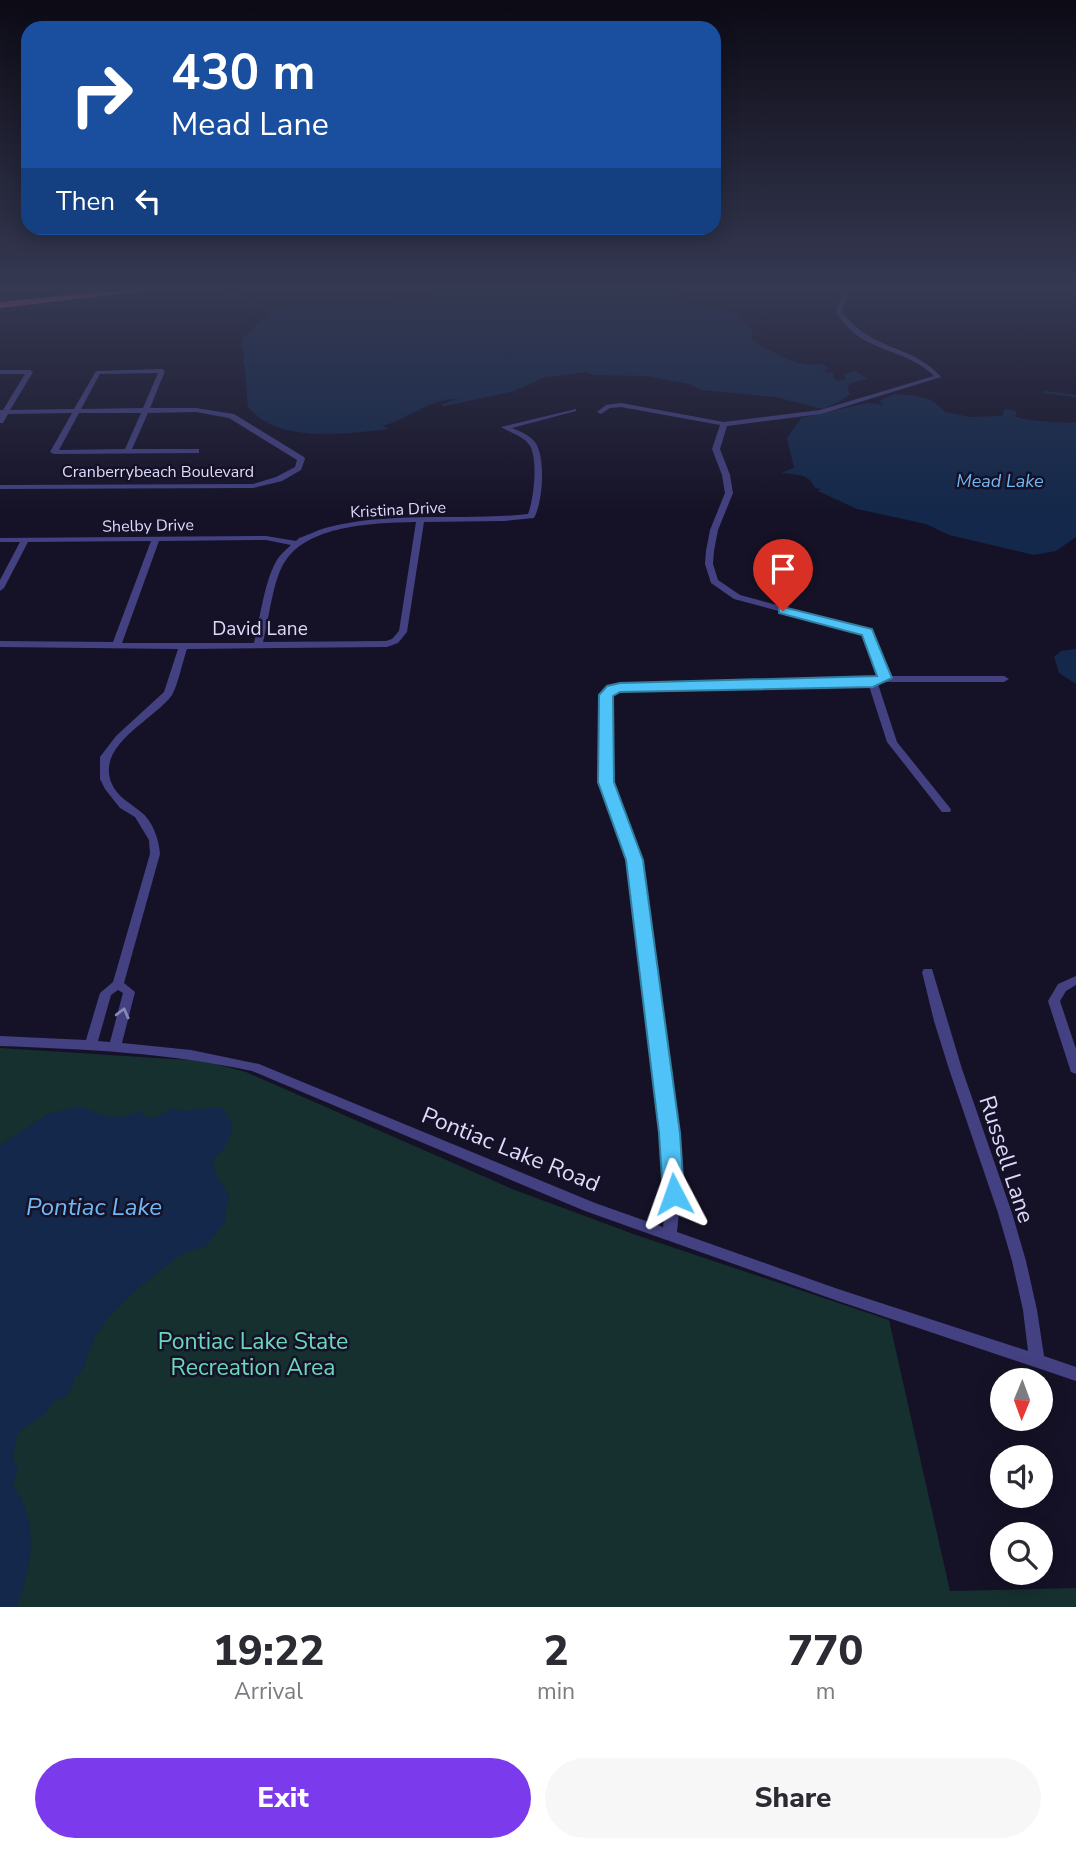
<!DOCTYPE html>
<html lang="en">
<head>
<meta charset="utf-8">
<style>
  :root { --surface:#fff; --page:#f7f7f7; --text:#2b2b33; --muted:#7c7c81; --accent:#7c3aed }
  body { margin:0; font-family:"Nunito Sans",sans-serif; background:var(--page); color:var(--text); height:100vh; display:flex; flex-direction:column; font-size:26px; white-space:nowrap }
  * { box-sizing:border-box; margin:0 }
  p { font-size:23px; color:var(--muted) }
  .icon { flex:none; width:38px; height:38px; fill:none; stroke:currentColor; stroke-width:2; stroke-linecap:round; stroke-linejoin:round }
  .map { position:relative; height:1607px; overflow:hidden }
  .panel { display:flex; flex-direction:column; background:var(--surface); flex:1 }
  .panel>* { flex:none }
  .banner { position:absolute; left:21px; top:21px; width:700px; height:214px; border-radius:21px; box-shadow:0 4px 18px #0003; background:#1a4fa0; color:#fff; overflow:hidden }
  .needle { width:46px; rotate:181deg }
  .controls { position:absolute; left:990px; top:1368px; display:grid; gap:14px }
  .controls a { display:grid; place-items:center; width:63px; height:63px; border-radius:50%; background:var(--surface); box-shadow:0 4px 18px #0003; font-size:35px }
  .pin { position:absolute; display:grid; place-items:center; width:60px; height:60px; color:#fff; margin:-72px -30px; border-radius:50% 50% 50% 0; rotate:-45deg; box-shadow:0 0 7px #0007 }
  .pin .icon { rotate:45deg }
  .me { position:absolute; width:77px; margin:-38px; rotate:356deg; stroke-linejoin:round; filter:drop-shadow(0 0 5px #0008) }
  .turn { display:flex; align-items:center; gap:24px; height:147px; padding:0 35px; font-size:32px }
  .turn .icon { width:91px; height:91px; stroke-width:2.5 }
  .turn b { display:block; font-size:49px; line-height:60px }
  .then { display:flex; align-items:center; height:66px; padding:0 35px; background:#0003; gap:14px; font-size:26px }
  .eta { display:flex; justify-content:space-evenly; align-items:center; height:119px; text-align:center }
  .eta b { font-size:42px; font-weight:800; line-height:49px }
  .action { display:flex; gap:14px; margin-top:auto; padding:14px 35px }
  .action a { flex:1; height:80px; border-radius:42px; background:var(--accent); color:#fff; font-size:28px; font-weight:800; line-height:80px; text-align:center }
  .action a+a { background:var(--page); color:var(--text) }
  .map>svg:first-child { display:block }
</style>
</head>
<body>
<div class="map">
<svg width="1076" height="1607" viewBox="0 0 1076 1607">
  <rect width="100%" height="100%" fill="#151227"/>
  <!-- green -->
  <polygon fill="#15302f" points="0,1048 204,1061 246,1072 512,1189 636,1235 889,1320 950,1591 1076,1588 1076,1607 0,1607"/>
  <!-- water -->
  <g fill="#13284a">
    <path d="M 455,289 L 655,289 L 676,294 C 686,310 716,307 733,314 C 740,317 749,326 754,332 L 751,337 C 759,348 763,347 774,352 C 790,361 801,367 823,364 L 828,368 L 822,372 L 834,373 L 833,376 L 837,381 L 846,379 L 844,374 L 856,371 L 868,379 L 850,383 L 847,389 L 850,394 L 839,402 L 823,409 L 775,397 L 701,390 L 689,384 L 646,376 L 594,375 L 586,372 L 543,378 L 514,391 L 446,406 L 442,406 L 442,404 L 457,399 C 428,399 408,420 382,426 L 389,428 L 387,429 C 348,434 277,443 249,408 C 246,405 247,371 243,361 L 245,356 L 241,344 L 243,338 L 272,311 L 305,306 L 395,304 Z"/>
    <path d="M 894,394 C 913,395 933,396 945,412 L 971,417 L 1000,416 L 1003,415 L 1004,409 L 1017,411 L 1015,416 C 1022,421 1066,424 1076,422 L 1076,537 L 1056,551 L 1034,555 L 949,535 L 926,524 L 857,509 L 818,491 L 821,489 L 815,488 C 808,472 795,475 781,473 L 794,468 L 787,438 L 801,418 L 867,403 L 885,405 L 879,401 Z"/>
    <polygon points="1076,649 1076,684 1059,673 1054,657 1061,651"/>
    <path d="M 81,1106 C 102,1116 119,1122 140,1110 L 146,1118 C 159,1119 162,1112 173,1109 L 184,1111 L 220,1107 C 240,1122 231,1145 214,1158 L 215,1174 L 229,1195 L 224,1224 L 206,1246 L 183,1253 L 137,1289 L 109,1317 L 95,1336 L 82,1371 L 75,1377 L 71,1389 L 64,1398 L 53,1401 L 45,1414 L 21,1430 L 16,1438 L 13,1461 L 18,1470 L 13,1485 C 16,1492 21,1498 24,1505 C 38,1539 28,1573 17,1607 L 0,1607 L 0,1145 L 48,1114 Z"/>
  </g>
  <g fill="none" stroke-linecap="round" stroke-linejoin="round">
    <!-- stream -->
    <g stroke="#13284a" stroke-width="2.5">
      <polyline points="219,289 215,292 246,299 270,313"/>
      <polyline points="1044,392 1076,396"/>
    </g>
    <!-- minor -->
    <g fill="#434182" fill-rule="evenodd">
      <path d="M 839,289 L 845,289 L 847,296 L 842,312 C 871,351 914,345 941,377 L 821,414 L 727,426 L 720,449 L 730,475 L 733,493 L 718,530 L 714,551 L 713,564 L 718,580 L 740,595 L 871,630 L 889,676 L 1004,676 L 1009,679 L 1004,682 L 886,682 L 878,684 L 897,742 L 950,808 L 951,810 L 950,812 L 942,812 L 887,742 L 869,686 L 620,690 L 615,691 L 611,696 L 611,782 L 614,796 L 639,856 L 642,870 L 676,1133 L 681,1194 L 677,1232 L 838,1289 L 1028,1351 L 1023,1310 L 1012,1261 L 998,1213 L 949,1069 L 934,1021 L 922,972 L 924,969 L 932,969 L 962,1069 L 1012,1213 L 1026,1261 L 1037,1310 L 1044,1356 L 1076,1367 L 1076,1381 L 838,1301 L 585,1211 L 252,1071 C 169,1053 85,1049 0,1046 L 0,1036 L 86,1040 L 100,993 L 113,982 L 150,854 L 149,840 L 135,817 L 120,808 L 105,789 L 100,779 L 100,757 L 116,736 L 164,692 L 178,649 L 0,647 L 0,641 L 113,642 L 151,541 L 28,542 L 4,588 L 0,591 L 0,580 L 20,542 L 0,542 L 0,538 L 266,536 L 296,541 L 299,538 C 309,535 319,529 329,527 C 394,511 462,521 528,514 C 534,499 538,460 530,446 C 524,436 510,433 501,427 L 576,409 L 576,411 L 512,428 C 520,431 529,435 535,442 C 546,457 543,502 534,518 L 504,521 L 424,522 L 407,632 L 398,643 L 387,647 L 187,649 C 183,660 178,685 172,695 C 154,720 97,744 111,782 C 117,797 129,802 141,812 C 153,821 159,840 160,854 L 124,983 L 135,992 L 122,1043 L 191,1050 L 259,1064 L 595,1203 L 663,1227 L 667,1194 L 662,1133 L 629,856 L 604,796 L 601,782 L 601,695 L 609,687 L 620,684 L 872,680 L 880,678 L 864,634 L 734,599 L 711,583 L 705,564 L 706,551 L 710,530 L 725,493 L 722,475 L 712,449 L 720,425 L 621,407 L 610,408 L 601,414 L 597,412 L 606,405 L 621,403 L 724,422 L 820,410 L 934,376 C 914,355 882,352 859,337 C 849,330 843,322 836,312 L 841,296 ZM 416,522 L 399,631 L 392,639 L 386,641 L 263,642 C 269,620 273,577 286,560 C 311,524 377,523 416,522 ZM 266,540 L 291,545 C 287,549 282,553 279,557 C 265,576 260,619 254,643 L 122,643 L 159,541 ZM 118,990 L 123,993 L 110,1042 L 98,1041 L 111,995 Z"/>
      <path d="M 162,369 L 165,371 L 150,408 L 196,408 L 234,414 L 304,457 L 305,459 L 301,470 L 282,481 L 253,488 L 0,489 L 0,485 L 253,484 L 276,477 L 295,467 L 297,460 L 229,418 L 196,412 L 148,413 L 132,449 L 199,449 L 199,453 L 196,453 L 54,454 L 50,452 L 72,413 L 8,414 L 3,423 L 0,423 L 0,410 L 3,410 L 25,374 L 0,374 L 0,370 L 30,370 L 33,372 L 10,410 L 74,409 L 96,371 ZM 158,373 L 143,408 L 81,409 L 100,374 ZM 79,413 L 141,413 L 125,449 L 59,450 Z"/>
      <polygon points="1076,976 1076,985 1066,991 1060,1001 1076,1049 1076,1074 1071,1072 1070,1069 1048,1001 1058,984"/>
    </g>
    <!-- highway -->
    <polygon fill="#f25fa7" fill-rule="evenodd" points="129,289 162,289 0,308 0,302"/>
  </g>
  <!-- one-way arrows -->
  <defs><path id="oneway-chevron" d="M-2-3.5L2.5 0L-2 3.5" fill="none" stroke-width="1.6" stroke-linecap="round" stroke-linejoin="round" transform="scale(1.75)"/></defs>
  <use stroke="#8986b9" href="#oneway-chevron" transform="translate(123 1013) rotate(-76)"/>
  <!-- sky -->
  <linearGradient id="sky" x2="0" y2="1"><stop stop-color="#0c0a15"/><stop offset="0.56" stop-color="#353952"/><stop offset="1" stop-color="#353952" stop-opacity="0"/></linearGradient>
  <rect width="1076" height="514" fill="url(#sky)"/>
  <!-- route -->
  <polygon fill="#4fc3f7" stroke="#337fa1" stroke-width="2" points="783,607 872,629 892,678 873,687 620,692 613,696 614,782 643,860 680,1133 684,1194 681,1200 674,1202 666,1200 663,1194 659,1133 626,860 598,782 599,695 607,686 620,683 877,676 862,635 779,613 779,608"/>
  <g text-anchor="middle" stroke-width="5" stroke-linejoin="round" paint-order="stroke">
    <!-- far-street labels -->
    <g font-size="16" fill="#dedafc" stroke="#151227">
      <text x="158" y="477">Cranberrybeach Boulevard</text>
      <text transform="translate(398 509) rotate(-3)" y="6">Kristina Drive</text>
      <text transform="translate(148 525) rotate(-1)" y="6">Shelby Drive</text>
    </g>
    <!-- far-water labels -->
    <g font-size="18" font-style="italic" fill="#71b8f4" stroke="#151227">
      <text x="1000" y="487">Mead Lake</text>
    </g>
    <!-- street labels -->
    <g font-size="19" fill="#dedafc" stroke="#151227">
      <text x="260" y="635">David Lane</text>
    </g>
    <!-- near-street labels -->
    <g font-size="23" fill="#dedafc" stroke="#151227">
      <text transform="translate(511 1149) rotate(22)" y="8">Pontiac Lake Road</text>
      <text transform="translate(1007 1159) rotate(72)" y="8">Russell Lane</text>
    </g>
    <!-- near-park labels -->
    <g font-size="23" fill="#6bd7bb" stroke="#151227">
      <text x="253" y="1349">Pontiac Lake State<tspan x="253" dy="26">Recreation Area</tspan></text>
    </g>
    <!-- near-water labels -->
    <g font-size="24" font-style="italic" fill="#71b8f4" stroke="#151227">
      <text x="94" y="1215">Pontiac Lake</text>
    </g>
  </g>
</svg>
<div class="controls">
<a><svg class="needle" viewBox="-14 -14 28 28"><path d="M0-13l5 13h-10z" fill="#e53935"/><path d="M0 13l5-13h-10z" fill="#7c7c81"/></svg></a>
<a><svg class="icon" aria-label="sound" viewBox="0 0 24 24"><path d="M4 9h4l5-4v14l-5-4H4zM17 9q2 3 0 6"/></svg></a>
<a><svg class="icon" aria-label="search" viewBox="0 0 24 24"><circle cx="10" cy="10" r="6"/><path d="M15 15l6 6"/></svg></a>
</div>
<div class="pin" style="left:783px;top:611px;background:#d93025"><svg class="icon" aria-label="arrive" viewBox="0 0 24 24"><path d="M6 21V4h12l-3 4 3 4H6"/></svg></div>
<svg class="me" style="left:674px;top:1194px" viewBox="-20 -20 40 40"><path d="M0-17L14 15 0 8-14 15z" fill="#4fc3f7" stroke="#fff" stroke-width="4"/></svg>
<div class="banner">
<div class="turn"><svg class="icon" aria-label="right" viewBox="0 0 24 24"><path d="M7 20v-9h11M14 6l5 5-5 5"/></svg><div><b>430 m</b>Mead Lane</div></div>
<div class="then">Then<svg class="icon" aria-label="left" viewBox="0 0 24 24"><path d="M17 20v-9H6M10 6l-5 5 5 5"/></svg></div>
</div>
</div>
<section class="panel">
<div class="eta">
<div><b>19:22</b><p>Arrival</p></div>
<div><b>2</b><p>min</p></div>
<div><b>770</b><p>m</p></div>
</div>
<div class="action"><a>Exit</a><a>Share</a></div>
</section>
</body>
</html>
